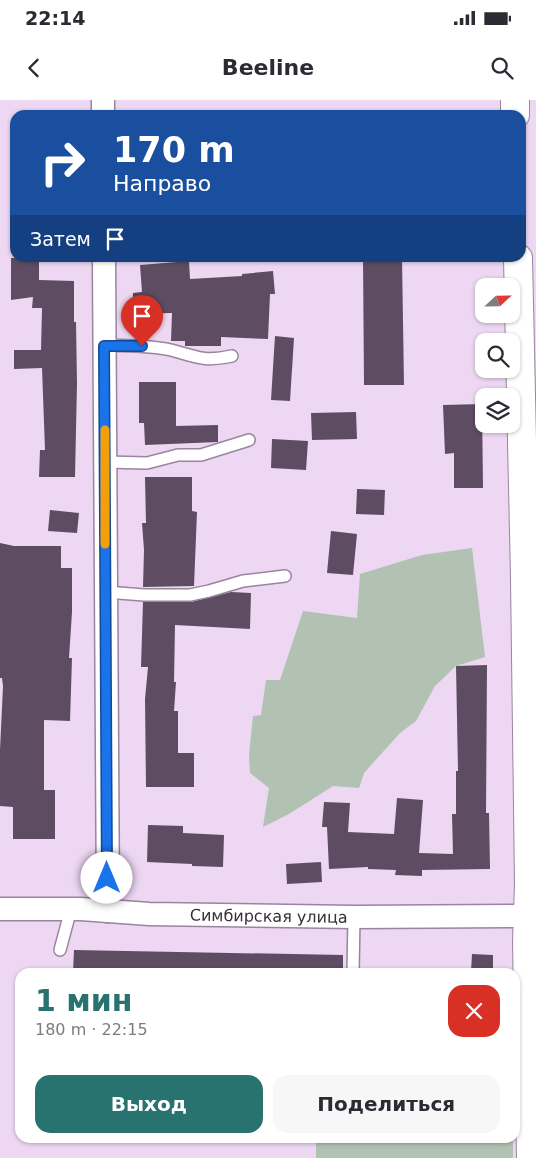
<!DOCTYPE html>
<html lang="ru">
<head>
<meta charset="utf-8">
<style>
  :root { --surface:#fff; --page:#f7f7f7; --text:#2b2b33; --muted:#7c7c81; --accent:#28726f }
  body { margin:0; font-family:"DejaVu Sans",sans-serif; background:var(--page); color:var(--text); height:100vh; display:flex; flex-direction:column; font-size:19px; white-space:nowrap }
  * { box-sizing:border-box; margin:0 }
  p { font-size:16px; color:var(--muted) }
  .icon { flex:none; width:28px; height:28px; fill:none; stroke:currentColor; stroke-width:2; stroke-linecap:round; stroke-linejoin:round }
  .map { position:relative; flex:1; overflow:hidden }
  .side { position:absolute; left:15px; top:868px; width:505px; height:175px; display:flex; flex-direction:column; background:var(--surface); border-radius:15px; box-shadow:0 1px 4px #0004 }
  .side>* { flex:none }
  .guide { position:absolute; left:10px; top:10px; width:516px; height:152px; border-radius:15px; box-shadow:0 1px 4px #0004; background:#1a4fa0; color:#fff; overflow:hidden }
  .needle { width:32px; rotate:68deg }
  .fabs { position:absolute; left:475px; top:178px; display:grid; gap:10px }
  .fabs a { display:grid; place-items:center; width:45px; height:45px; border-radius:10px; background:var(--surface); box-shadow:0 1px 4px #0004; font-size:25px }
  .pin { position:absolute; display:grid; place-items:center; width:42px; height:42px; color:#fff; margin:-51px -21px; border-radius:50% 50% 50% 0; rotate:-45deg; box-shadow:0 0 5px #0007 }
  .pin .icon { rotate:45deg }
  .me { position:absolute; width:55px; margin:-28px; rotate:0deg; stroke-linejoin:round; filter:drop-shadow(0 0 4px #0008) }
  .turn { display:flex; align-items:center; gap:18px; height:105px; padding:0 20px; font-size:22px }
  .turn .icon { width:65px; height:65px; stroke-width:2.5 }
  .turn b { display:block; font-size:35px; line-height:42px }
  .then { display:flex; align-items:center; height:48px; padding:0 20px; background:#0003; gap:10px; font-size:19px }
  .round { display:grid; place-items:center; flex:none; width:52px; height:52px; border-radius:15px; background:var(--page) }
  .head { display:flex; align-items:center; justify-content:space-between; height:85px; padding:0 20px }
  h1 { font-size:30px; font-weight:800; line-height:38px; color:var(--accent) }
  .action { display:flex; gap:10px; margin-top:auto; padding:10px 20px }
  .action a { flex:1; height:58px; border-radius:15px; background:var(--accent); color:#fff; font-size:20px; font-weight:800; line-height:58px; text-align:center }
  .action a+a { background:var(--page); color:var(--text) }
  .status { display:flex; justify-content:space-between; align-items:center; height:35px; padding:0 25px; background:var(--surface); direction:ltr }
  .status svg { height:14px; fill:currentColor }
  header { display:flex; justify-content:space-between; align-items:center; height:65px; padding:0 20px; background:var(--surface); font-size:22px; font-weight:800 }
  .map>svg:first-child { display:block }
</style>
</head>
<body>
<div class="status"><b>22:14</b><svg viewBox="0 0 49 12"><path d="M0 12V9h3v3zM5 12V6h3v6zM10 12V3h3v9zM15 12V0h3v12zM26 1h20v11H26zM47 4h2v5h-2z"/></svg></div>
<header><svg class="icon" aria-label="back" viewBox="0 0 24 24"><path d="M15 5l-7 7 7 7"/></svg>Beeline<svg class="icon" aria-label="search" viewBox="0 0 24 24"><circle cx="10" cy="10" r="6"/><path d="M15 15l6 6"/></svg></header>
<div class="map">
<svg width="536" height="1058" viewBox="0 0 536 1058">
  <rect width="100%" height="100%" fill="#edd7f2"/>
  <!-- green -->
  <g fill="#b1c2b2">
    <polygon points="472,448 485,557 456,566 435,586 416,621 400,633 364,673 359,688 333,686 289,714 263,727 269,688 250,673 249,655 253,616 261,615 266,580 280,580 303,511 357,518 360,474 422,455"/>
    <rect x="316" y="1038" width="197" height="20"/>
  </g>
  <!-- building -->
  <g fill="#5e4d62">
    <polygon points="11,158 39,158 39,180 74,181 74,222 76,222 77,284 75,377 39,377 40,350 45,350 42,268 14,269 14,250 41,250 42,208 32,208 33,197 11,200"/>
    <polygon points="363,158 402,158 404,285 364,285"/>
    <polygon points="189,161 190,179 242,176 242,174 273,171 275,194 270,194 268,239 221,237 221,246 185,246 185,241 171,241 172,213 133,214 133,193 142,192 140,165"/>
    <polygon points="275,236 294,238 290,301 271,300"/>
    <polygon points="139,282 176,282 176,326 218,325 218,342 145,345 144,323 139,323"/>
    <polygon points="482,304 483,388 454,388 454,353 445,354 443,305"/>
    <polygon points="356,312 357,339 312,340 311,313"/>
    <polygon points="272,339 308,341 306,370 271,368"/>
    <polygon points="145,377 192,377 192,411 197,412 194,486 143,487 144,450 142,423 146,423"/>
    <polygon points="357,389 385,390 384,415 356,414"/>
    <polygon points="50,410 79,413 77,433 48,431"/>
    <polygon points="331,431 357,434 353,475 327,473"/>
    <polygon points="0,443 14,446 61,446 61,468 72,468 72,512 69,558 72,558 70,621 44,620 44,690 55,690 55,739 13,739 13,707 0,706 0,650 3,586 2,578 0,578"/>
    <polygon points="231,492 251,493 250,529 175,525 174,582 176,582 174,611 178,611 178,653 194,653 194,687 146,687 145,599 148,567 141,567 143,502 191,502"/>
    <polygon points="487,565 486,713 489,713 490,769 422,770 422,776 395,775 396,770 368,769 368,767 329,769 327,727 322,727 324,702 350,703 348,732 394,734 397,698 423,700 419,753 453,754 452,714 456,714 456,671 458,671 456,566"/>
    <polygon points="148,725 183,726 183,733 224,735 223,767 192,766 192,764 147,762"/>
    <polygon points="321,762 322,782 287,784 286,764"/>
    <polygon points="74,850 343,855 343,872 73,872"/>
    <polygon points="472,854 493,855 493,872 471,872"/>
  </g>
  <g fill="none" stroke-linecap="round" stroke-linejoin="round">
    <!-- lane casing -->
    <g stroke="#99859e" stroke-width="14">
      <g id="lane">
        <path d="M 104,245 C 126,246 149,245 171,250 C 197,257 203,262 232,256"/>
        <polyline points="105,362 147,363 178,355 201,355 249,340"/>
        <polyline points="106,492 144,495 190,495 209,491 243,481 285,476"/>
        <polyline points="60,850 71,809"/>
        <polyline points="353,872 354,817"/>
      </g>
    </g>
    <!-- street casing -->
    <g stroke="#99859e" stroke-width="25">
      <g id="street">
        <polyline points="103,0 103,15"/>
        <polyline points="104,158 108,811"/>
        <path id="s1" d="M 0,809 L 81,809 L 149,814 L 354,817 L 528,816"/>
      </g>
    </g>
    <!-- primary casing -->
    <g stroke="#99859e" stroke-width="30">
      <g id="primary">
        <polyline points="515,0 515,15"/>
        <polyline points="518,158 525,478 529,784 527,842 531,1058"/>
      </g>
    </g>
    <!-- lane -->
    <use href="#lane" stroke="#fff" stroke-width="11"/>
    <!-- street -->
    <use href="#street" stroke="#fff" stroke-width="22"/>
    <!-- primary -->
    <use href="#primary" stroke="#fff" stroke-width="28"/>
  </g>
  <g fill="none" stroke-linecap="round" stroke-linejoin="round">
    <!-- route casing -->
    <g stroke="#114b97" stroke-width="12">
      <polyline id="route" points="107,778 104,246 142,246"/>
    </g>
    <!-- route -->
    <use href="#route" stroke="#1a73e8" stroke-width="9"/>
    <!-- slow -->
    <polyline stroke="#f59e0b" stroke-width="9" points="105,330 105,444"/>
  </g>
  <g text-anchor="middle" stroke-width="5" stroke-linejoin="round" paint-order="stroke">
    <!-- street labels -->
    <g font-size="16" fill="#372f39" stroke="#edd7f2">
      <text dy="6" stroke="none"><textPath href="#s1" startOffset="269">Симбирская улица</textPath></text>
    </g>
  </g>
</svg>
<div class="fabs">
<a><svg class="needle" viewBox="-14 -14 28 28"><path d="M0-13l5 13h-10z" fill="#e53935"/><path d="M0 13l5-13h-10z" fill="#7c7c81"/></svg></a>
<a><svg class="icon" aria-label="search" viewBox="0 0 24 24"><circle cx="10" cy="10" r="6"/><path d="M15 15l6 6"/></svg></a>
<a><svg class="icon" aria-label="layers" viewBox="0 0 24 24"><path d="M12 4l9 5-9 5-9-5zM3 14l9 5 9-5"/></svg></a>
</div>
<div class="pin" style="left:142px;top:246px;background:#d93025"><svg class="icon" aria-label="arrive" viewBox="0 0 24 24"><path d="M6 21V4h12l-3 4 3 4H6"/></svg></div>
<svg class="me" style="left:107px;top:778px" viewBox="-20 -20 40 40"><circle r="19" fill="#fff"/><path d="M0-13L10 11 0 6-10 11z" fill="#1a73e8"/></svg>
<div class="guide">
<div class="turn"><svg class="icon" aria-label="right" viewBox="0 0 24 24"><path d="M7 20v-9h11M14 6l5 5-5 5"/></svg><div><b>170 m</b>Направо</div></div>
<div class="then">Затем<svg class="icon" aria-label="arrive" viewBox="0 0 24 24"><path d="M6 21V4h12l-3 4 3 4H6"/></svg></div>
</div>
<section class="side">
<div class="head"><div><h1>1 мин</h1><p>180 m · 22:15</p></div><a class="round" style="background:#d93025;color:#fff"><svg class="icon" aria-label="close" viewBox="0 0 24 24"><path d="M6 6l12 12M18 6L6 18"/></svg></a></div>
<div class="action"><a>Выход</a><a>Поделиться</a></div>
</section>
</div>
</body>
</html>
